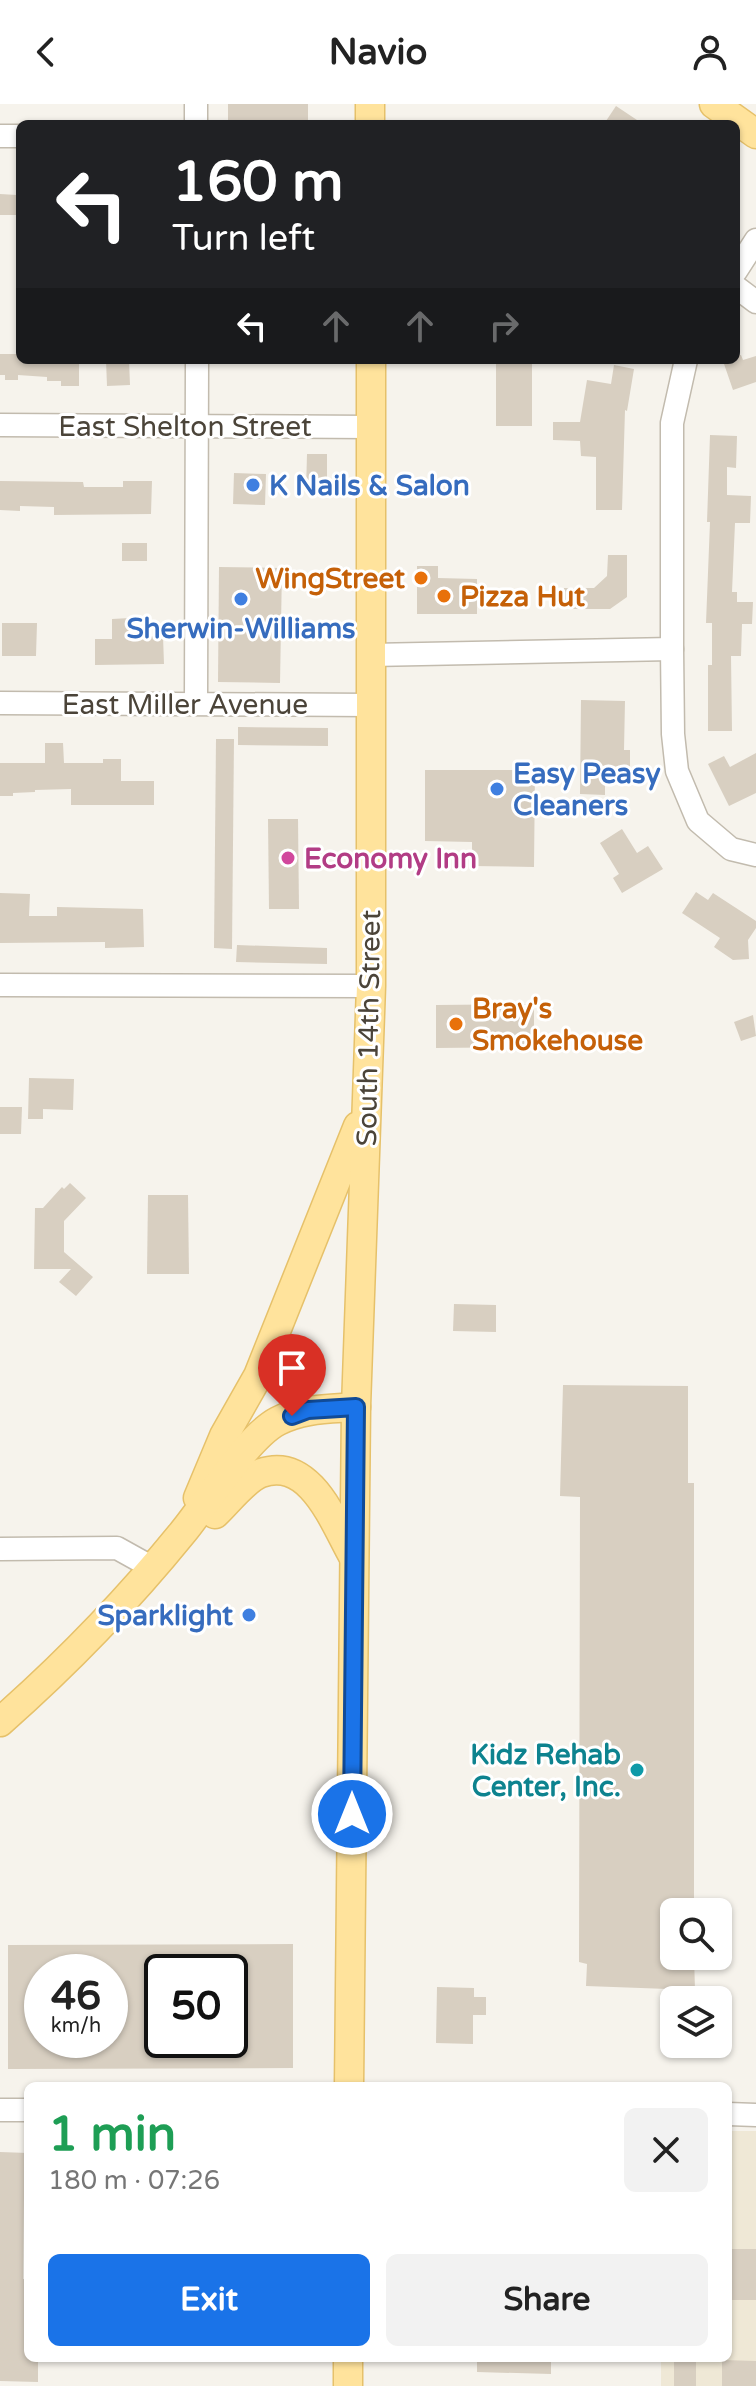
<!DOCTYPE html>
<html lang="en">
<head>
<meta charset="utf-8">
<style>
  :root { --surface:#fff; --page:#f2f2f2; --text:#222; --muted:#767676; --accent:#1a73e8 }
  body { margin:0; font-family:"Varela Round",sans-serif; background:var(--page); color:var(--text); height:100vh; display:flex; flex-direction:column; font-size:30px; white-space:nowrap }
  * { box-sizing:border-box; margin:0 }
  p { font-size:26px; color:var(--muted) }
  .icon { flex:none; width:44px; height:44px; fill:none; stroke:currentColor; stroke-width:2; stroke-linecap:round; stroke-linejoin:round }
  .map { position:relative; flex:1; overflow:hidden }
  .details { position:absolute; left:24px; top:1978px; width:708px; height:280px; display:flex; flex-direction:column; background:var(--surface); border-radius:12px; box-shadow:0 2px 6px #0004 }
  .details>* { flex:none }
  .guide { position:absolute; left:16px; top:16px; width:724px; height:244px; border-radius:12px; box-shadow:0 2px 6px #0004; background:#202124; color:#fff; overflow:hidden }
  .fabs { position:absolute; left:660px; top:1794px; display:grid; gap:16px }
  .fabs a { display:grid; place-items:center; width:72px; height:72px; border-radius:12px; background:var(--surface); box-shadow:0 2px 6px #0004; font-size:40px }
  .speed { position:absolute; left:24px; top:1850px; display:flex; gap:16px; font-size:40px; font-weight:700; text-align:center }
  .speed>* { display:grid; place-content:center; width:104px; height:104px; border-radius:50%; background:var(--surface); box-shadow:0 2px 6px #0004; line-height:1 }
  .speed small { font-size:20px; font-weight:400 }
  .speed .limit { border:4px solid #111; border-radius:12px; background:#fff; color:#111 }
  .pin { position:absolute; display:grid; place-items:center; width:68px; height:68px; color:#fff; margin:-82px -34px; border-radius:50% 50% 50% 0; rotate:-45deg; box-shadow:0 0 8px #0007 }
  .pin .icon { rotate:45deg }
  .me { position:absolute; width:88px; margin:-44px; rotate:0deg; stroke-linejoin:round; filter:drop-shadow(0 0 6px #0008) }
  .turn { display:flex; align-items:center; gap:28px; height:168px; padding:0 24px; font-size:36px }
  .turn .icon { width:104px; height:104px; stroke-width:2.5 }
  .turn b { display:block; font-size:56px; line-height:68px }
  .lanes { display:flex; align-items:center; height:76px; padding:0 24px; background:#0003; justify-content:center; gap:40px; direction:ltr }
  .lanes .off { opacity:.35 }
  .round { display:grid; place-items:center; flex:none; width:84px; height:84px; border-radius:12px; background:var(--page) }
  .summary { display:flex; align-items:center; justify-content:space-between; height:136px; padding:0 24px }
  h1 { font-size:48px; font-weight:700; line-height:60px; color:#1e9e55 }
  .cta { display:flex; gap:16px; margin-top:auto; padding:16px 24px }
  .cta a { flex:1; height:92px; border-radius:12px; background:var(--accent); color:#fff; font-size:32px; font-weight:700; line-height:92px; text-align:center }
  .cta a+a { background:var(--page); color:var(--text) }
  header { display:flex; justify-content:space-between; align-items:center; height:104px; padding:0 24px; background:var(--surface); font-size:36px; font-weight:700 }
  .map>svg:first-child { display:block }
</style>
</head>
<body>
<header><svg class="icon" aria-label="back" viewBox="0 0 24 24"><path d="M15 5l-7 7 7 7"/></svg>Navio<svg class="icon" aria-label="person" viewBox="0 0 24 24"><circle cx="12" cy="8" r="4"/><path d="M4 21q1-7 8-7t8 7"/></svg></header>
<div class="map">
<svg width="756" height="2282" viewBox="0 0 756 2282">
  <rect width="100%" height="100%" fill="#f6f3ec"/>
  <!-- education -->
  <polygon fill="#efe8d6" points="728,2027 756,2027 756,2282 661,2282 661,2254 728,2254"/>
  <!-- building -->
  <g fill="#d8cfc1" fill-rule="evenodd">
    <polygon points="228,0 308,0 308,20 228,19"/>
    <polygon points="616,2 643,20 604,20"/>
    <polygon points="0,90 17,91 17,111 0,111"/>
    <polygon points="0,250 20,250 20,256 27,256 27,259 79,259 79,282 61,282 61,277 47,277 47,273 18,271 18,276 5,276 5,271 0,271"/>
    <polygon points="741,251 743,256 756,252 756,278 733,286 723,257 736,256 736,252"/>
    <polygon points="106,256 129,256 130,281 107,282"/>
    <rect x="496" y="256" width="36" height="66"/>
    <polygon points="614,261 634,265 627,307 625,306 622,406 596,406 596,353 581,352 580,337 553,336 553,318 580,318 587,276 611,280"/>
    <polygon points="710,331 737,332 736,364 727,363 727,391 751,392 750,419 735,419 732,488 737,488 737,498 753,498 752,520 742,520 741,552 731,552 732,627 708,627 708,561 712,561 712,519 706,519 710,418 707,418"/>
    <polygon points="307,350 327,350 327,387 306,387"/>
    <polygon points="234,369 266,370 265,401 233,400"/>
    <polygon points="0,377 83,378 84,383 123,383 123,377 152,377 151,410 54,411 54,403 20,402 20,407 0,406"/>
    <rect x="122" y="439" width="25" height="18"/>
    <polygon points="608,451 627,451 627,493 610,505 564,505 564,484 594,484 607,472"/>
    <polygon points="417,462 438,462 438,474 477,475 477,510 417,510"/>
    <polygon points="219,463 282,464 280,579 218,578"/>
    <polygon points="130,514 131,533 163,532 164,560 95,561 95,535 112,535 112,515"/>
    <polygon points="2,519 37,519 36,552 2,552"/>
    <polygon points="581,596 625,597 624,646 630,646 630,663 605,662 605,691 580,690"/>
    <polygon points="238,623 328,624 328,642 238,641"/>
    <polygon points="216,635 234,635 232,845 214,844"/>
    <polygon points="45,639 63,639 64,659 103,659 103,655 121,655 121,677 154,677 154,701 71,701 71,685 35,686 35,688 13,689 13,692 0,692 0,659 45,659"/>
    <polygon points="756,649 756,689 729,702 708,660 724,652 730,663"/>
    <polygon points="425,666 535,666 534,763 472,762 472,738 425,737"/>
    <polygon points="268,715 298,715 299,805 269,805"/>
    <polygon points="622,725 637,749 648,742 663,765 622,789 613,774 619,770 600,739"/>
    <polygon points="696,788 708,796 713,789 756,817 756,824 748,836 749,855 733,856 714,843 720,834 682,809"/>
    <polygon points="0,789 30,790 29,812 57,812 57,803 143,805 144,843 105,844 105,838 0,839"/>
    <polygon points="237,841 327,844 327,860 236,858"/>
    <polygon points="534,900 534,943 436,944 436,901"/>
    <polygon points="753,911 756,932 741,937 734,918"/>
    <polygon points="29,974 74,975 73,1006 43,1005 43,1015 28,1015"/>
    <polygon points="0,1003 22,1003 21,1030 0,1030"/>
    <polygon points="70,1079 86,1094 64,1117 64,1148 93,1173 76,1192 59,1178 71,1165 34,1165 35,1104 43,1104 62,1083 64,1085"/>
    <polygon points="148,1091 188,1091 189,1170 147,1170"/>
    <polygon points="454,1200 496,1201 496,1228 453,1227"/>
    <polygon points="563,1281 688,1282 688,1379 694,1379 694,1808 674,1808 674,1852 694,1852 695,1886 586,1882 587,1860 579,1858 580,1393 560,1392"/>
    <path d="M 293,1840 L 293,1964 L 8,1965 L 8,1841 ZM 42,1868 L 110,1868 L 110,1936 L 42,1936 ZM 162,1868 L 230,1868 L 230,1936 L 162,1936 Z"/>
    <polygon points="437,1883 474,1884 474,1893 486,1893 486,1911 473,1911 473,1940 436,1939"/>
    <polygon points="0,2048 28,2049 28,2093 24,2093 23,2175 25,2175 25,2235 28,2235 28,2254 38,2254 38,2278 0,2277"/>
    <rect x="728" y="2145" width="28" height="51"/>
    <polygon points="477,2254 551,2254 551,2270 477,2268"/>
    <polygon points="722,2256 756,2257 756,2282 722,2282"/>
    <polygon points="696,2257 696,2282 674,2282 674,2258"/>
  </g>
  <g fill="none" stroke-linecap="round" stroke-linejoin="round">
    <!-- minor casing -->
    <g stroke="#c2bbae" stroke-width="25">
      <g id="minor">
        <polyline points="196,20 196,0"/>
        <polyline points="0,32 20,32"/>
        <polyline points="736,167 756,136"/>
        <polyline points="736,183 756,198"/>
        <polyline points="686,256 672,319 672,545 673,630 677,667 698,717 731,745 756,751"/>
        <polyline points="0,321 371,323"/>
        <polyline points="371,551 672,545"/>
        <polyline points="0,599 371,601"/>
        <polyline points="196,599 197,256"/>
        <polyline points="0,881 371,882"/>
        <polyline points="0,1445 117,1444 153,1464"/>
        <polyline points="0,2006 28,2006"/>
        <polyline points="728,2010 756,2011"/>
      </g>
    </g>
    <!-- major casing -->
    <g stroke="#e6c16a" stroke-width="31">
      <g id="major">
        <polyline points="370,0 370,20"/>
        <polyline points="714,0 756,30"/>
        <polyline points="198,1394 224,1332 258,1272 358,1022"/>
        <path d="M 215,1410 C 228,1398 245,1375 261,1369 C 311,1352 334,1419 353,1452"/>
        <path d="M 0,1618 C 67,1559 127,1497 183,1428 C 207,1399 247,1333 278,1317 C 303,1304 329,1305 356,1303"/>
        <polyline points="349,1982 356,1303 371,882 371,256"/>
        <polyline points="348,2282 348,2254"/>
      </g>
    </g>
    <!-- minor -->
    <use href="#minor" stroke="#fff" stroke-width="22"/>
    <!-- major -->
    <use href="#major" stroke="#ffe39c" stroke-width="28"/>
  </g>
  <g fill="none" stroke-linecap="round" stroke-linejoin="round">
    <!-- route casing -->
    <g stroke="#114b97" stroke-width="20">
      <polyline id="route" points="292,1312 308,1306 356,1303 352,1710"/>
    </g>
    <!-- route -->
    <use href="#route" stroke="#1a73e8" stroke-width="14"/>
  </g>
  <!-- markers -->
  <g fill="#3f7fe0" stroke="#fff" stroke-width="3">
    <circle cx="253" cy="381" r="8"/>
    <circle cx="241" cy="495" r="8"/>
    <circle cx="497" cy="685" r="8"/>
    <circle cx="249" cy="1511" r="8"/>
  </g>
  <g fill="#e8710a" stroke="#fff" stroke-width="3">
    <circle cx="421" cy="474" r="8"/>
    <circle cx="444" cy="492" r="8"/>
    <circle cx="456" cy="920" r="8"/>
  </g>
  <circle fill="#d1479c" stroke="#fff" stroke-width="3" cx="288" cy="754" r="8"/>
  <circle fill="#0f9aa8" stroke="#fff" stroke-width="3" cx="637" cy="1666" r="8"/>
  <g text-anchor="middle" stroke-width="6" stroke-linejoin="round" paint-order="stroke">
    <!-- street labels -->
    <g font-size="28" fill="#4b4439" stroke="#fff">
      <text x="185" y="332">East Shelton Street</text>
      <text x="185" y="610">East Miller Avenue</text>
      <text transform="translate(368 924) rotate(-89)" y="10">South 14th Street</text>
    </g>
    <!-- shop labels -->
    <g font-size="28" font-weight="bold" fill="#366cbe" stroke="#fff" text-anchor="start">
      <text x="269" y="391">K Nails &amp; Salon</text>
      <text x="241" y="534" text-anchor="middle">Sherwin-Williams</text>
      <text x="513" y="679">Easy Peasy<tspan x="513" dy="32">Cleaners</tspan></text>
      <text x="233" y="1521" text-anchor="end">Sparklight</text>
    </g>
    <!-- food labels -->
    <g font-size="28" font-weight="bold" fill="#c56008" stroke="#fff" text-anchor="start">
      <text x="405" y="484" text-anchor="end">WingStreet</text>
      <text x="460" y="502">Pizza Hut</text>
      <text x="472" y="914">Bray's<tspan x="472" dy="32">Smokehouse</tspan></text>
    </g>
    <!-- hotel labels -->
    <g font-size="28" font-weight="bold" fill="#b23c85" stroke="#fff" text-anchor="start">
      <text x="304" y="764">Economy Inn</text>
    </g>
    <!-- culture labels -->
    <g font-size="28" font-weight="bold" fill="#0d838f" stroke="#fff" text-anchor="end">
      <text x="621" y="1660">Kidz Rehab<tspan x="621" dy="32">Center, Inc.</tspan></text>
    </g>
  </g>
</svg>
<div class="fabs">
<a><svg class="icon" aria-label="search" viewBox="0 0 24 24"><circle cx="10" cy="10" r="6"/><path d="M15 15l6 6"/></svg></a>
<a><svg class="icon" aria-label="layers" viewBox="0 0 24 24"><path d="M12 4l9 5-9 5-9-5zM3 14l9 5 9-5"/></svg></a>
</div>
<div class="speed"><div>46<small>km/h</small></div><div class="limit">50</div></div>
<div class="pin" style="left:292px;top:1312px;background:#d93025"><svg class="icon" aria-label="arrive" viewBox="0 0 24 24"><path d="M6 21V4h12l-3 4 3 4H6"/></svg></div>
<svg class="me" style="left:352px;top:1710px" viewBox="-20 -20 40 40"><circle r="17" fill="#1a73e8" stroke="#fff" stroke-width="3"/><path d="M0-11L8 9 0 5-8 9z" fill="#fff"/></svg>
<div class="guide">
<div class="turn"><svg class="icon" aria-label="left" viewBox="0 0 24 24"><path d="M17 20v-9H6M10 6l-5 5 5 5"/></svg><div><b>160 m</b>Turn left</div></div>
<div class="lanes"><svg class="icon" aria-label="left" viewBox="0 0 24 24"><path d="M17 20v-9H6M10 6l-5 5 5 5"/></svg><svg class="icon off" aria-label="ahead" viewBox="0 0 24 24"><path d="M12 20V5M6 11l6-6 6 6"/></svg><svg class="icon off" aria-label="ahead" viewBox="0 0 24 24"><path d="M12 20V5M6 11l6-6 6 6"/></svg><svg class="icon off" aria-label="right" viewBox="0 0 24 24"><path d="M7 20v-9h11M14 6l5 5-5 5"/></svg></div>
</div>
<section class="details">
<div class="summary"><div><h1>1 min</h1><p>180 m · 07:26</p></div><a class="round"><svg class="icon" aria-label="close" viewBox="0 0 24 24"><path d="M6 6l12 12M18 6L6 18"/></svg></a></div>
<div class="cta"><a>Exit</a><a>Share</a></div>
</section>
</div>
</body>
</html>
